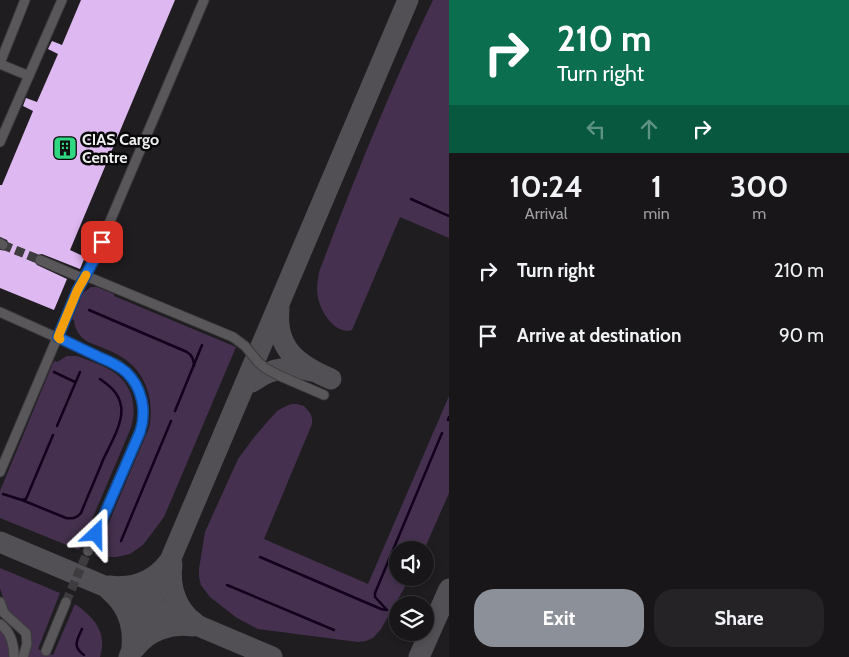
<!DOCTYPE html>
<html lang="en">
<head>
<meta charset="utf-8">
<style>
  :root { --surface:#181619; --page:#252326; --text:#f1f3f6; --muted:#9f9fa2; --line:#363538; --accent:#8c9099 }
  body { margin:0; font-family:Cabin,sans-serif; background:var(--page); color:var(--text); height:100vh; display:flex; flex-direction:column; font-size:19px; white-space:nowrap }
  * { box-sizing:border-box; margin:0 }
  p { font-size:16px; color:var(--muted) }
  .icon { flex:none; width:28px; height:28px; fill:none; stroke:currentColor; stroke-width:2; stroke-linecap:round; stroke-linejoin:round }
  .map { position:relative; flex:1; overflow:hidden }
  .side { display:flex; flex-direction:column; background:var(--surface); width:400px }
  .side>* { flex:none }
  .top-card { background:#0b6e4f; color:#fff; overflow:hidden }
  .controls { position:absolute; left:389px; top:541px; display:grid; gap:10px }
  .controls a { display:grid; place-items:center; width:45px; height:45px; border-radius:50%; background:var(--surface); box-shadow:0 2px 8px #0003,0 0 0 1px var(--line); font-size:25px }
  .pin { position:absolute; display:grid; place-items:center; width:42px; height:42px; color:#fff; margin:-21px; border-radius:10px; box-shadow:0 2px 8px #0006 }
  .me { position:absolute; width:55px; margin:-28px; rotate:23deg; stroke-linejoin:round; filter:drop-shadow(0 0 4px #0008) }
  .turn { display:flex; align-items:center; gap:18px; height:105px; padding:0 25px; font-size:22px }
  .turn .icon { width:65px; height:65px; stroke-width:2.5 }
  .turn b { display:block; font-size:35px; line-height:42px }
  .lanes { display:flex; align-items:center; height:48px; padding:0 25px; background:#0003; justify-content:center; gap:25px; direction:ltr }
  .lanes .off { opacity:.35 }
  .eta { display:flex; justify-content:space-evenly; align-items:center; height:85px; text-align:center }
  .eta b { font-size:30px; font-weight:700; line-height:35px }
  .cta { display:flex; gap:10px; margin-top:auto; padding:10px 25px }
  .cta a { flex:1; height:58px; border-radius:20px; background:var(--accent); color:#fff; font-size:20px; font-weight:700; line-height:58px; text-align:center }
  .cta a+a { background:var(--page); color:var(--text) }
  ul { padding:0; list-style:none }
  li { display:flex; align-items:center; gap:15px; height:65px; padding:0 25px }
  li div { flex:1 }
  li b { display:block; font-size:19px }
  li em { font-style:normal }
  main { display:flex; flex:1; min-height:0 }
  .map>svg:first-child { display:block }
</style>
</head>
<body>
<main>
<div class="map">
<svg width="449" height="657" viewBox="0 0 449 657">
  <rect width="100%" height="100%" fill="#201d21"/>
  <!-- green -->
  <g fill="#45314f">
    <path d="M 433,0 L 449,0 L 449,238 L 400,217 L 352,330 C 335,335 320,311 318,297 C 316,288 318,280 319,272 C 354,180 390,89 433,0 Z"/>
    <path d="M 91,287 L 97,287 L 114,294 L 114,296 L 236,347 L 164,517 L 143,545 L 130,554 L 116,557 L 98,557 L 95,555 L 149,428 C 155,400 146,371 120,356 C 110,350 98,346 88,342 C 79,336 75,330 74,320 L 72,319 L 83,293 Z"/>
    <path d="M 67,356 L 76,356 L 80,357 C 90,361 102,365 112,371 C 133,384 138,408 130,430 L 79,550 L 0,518 L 0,491 L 53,363 L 55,361 L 57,362 Z"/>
    <polygon points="449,396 449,493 424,550 398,550 398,578 410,578 381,629 373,638 366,641 358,642 258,629 237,618 210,597 201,585 199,577 199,569 205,532 238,459 255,436 277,411 286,406 292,404 297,404 304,406 310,413 312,418 312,424 264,539 368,584"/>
    <path d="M 0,568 L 60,593 L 38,649 L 53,655 L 75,604 C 94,617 108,633 100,657 L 26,657 C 30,649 32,643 30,635 L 8,614 L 0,588 Z"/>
    <polygon points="0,628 7,639 11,657 0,657"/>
  </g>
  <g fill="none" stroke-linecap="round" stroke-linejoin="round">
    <!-- stream -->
    <g stroke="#12001c" stroke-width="2.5">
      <polyline points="411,199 449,216"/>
      <path d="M 89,310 L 187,352 C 192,355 194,359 194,366"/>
      <polyline points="54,372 75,382"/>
      <polyline points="175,411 202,345"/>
      <polyline points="448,420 449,417"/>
      <polyline points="57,426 80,372"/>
      <polyline points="3,494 22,500 26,499 53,435"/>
      <path d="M 22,500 L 66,518 C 73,519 77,518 81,513 C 88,495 96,478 103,460 C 110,445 124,422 121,406 C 119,393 110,386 100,379"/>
      <polyline points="121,541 171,421"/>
      <polyline points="260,557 381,609 385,610"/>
      <polyline points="227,585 334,630"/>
      <polyline points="387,610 375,597 375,593 442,433"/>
      <path d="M 82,629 C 77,640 72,647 84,655"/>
    </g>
    <!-- taxiway -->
    <g stroke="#525054" stroke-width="21">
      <path d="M 279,309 C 275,349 298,365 331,379"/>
      <path d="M 252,382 C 270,368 290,365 312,371"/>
      <polyline points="0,542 272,657"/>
      <path d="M 172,564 C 169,586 176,610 195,623"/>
      <path d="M 109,586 C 133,589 154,581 168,563"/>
      <path d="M 109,590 C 127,605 134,624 132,647"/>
      <path d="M 135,648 C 149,630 171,623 193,626"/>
      <polyline points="129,657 408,0"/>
      <polyline points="419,657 449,589"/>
    </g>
  </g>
  <!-- building -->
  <polygon fill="#deb8f1" points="81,0 175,0 70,250 85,257 80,269 42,254 37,255 34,258 34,261 37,265 67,279 54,310 0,288 0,250 6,250 9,245 7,240 0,237 0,185 2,185 33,111 23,106 26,98 37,102 58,54 48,49 52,41 62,45"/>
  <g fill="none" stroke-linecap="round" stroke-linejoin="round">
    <!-- minor-tunnel -->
    <g stroke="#3f3c40" stroke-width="9" stroke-dasharray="9 4.5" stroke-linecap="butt">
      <polyline points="3,245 40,260"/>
      <polyline points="66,602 88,551"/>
    </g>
    <!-- minor casing -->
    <g stroke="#3c3b3d" stroke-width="11">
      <g id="minor">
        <polyline points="0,63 25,0"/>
        <polyline points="0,64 29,76"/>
        <polyline points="0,142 62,0"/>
        <polyline points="0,243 3,245"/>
        <polyline points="40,260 84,279"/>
        <polyline points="86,276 233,337 245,346 258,362 265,368 280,376 324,395"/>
        <path d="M 0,312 L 118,365 C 138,381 147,401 142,426 L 88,551"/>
        <polyline points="0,472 77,291 94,259 204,0"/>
        <polyline points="0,602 4,613 26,633 27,644 23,657"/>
        <path d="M 0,624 C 11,632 14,644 14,657"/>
        <polyline points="46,651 66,602"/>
      </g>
    </g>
    <!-- minor -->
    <use href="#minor" stroke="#5a575b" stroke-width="9"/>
  </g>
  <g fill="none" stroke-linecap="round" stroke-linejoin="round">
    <!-- route casing -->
    <g stroke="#114b97" stroke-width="12">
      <path id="route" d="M 96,534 L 140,432 C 147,411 142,387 126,372 C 118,365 109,361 99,357 C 85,350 71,344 58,337 L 77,291 L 94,260 L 102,242"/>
    </g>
    <!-- route -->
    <use href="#route" stroke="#1a73e8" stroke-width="9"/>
    <!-- slow -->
    <polyline stroke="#f59e0b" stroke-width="9" points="60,339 58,337 77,291 86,275"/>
  </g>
  <!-- icons -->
  <defs>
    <g id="building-square" transform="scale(1.25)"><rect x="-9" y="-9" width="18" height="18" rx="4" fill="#31d882" stroke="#090809"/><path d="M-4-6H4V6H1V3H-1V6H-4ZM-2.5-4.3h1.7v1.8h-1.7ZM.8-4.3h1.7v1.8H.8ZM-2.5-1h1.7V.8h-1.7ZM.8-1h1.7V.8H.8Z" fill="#111"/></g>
  </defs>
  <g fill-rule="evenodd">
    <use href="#building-square" x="65" y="148"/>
  </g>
  <g text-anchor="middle" stroke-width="5" stroke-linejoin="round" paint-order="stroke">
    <!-- poi labels -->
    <g font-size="16" font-weight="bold" fill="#f0eff1" stroke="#090809" text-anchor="start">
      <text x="82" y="145">CIAS Cargo<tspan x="82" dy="18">Centre</tspan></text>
    </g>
  </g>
</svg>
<div class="controls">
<a><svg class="icon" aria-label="sound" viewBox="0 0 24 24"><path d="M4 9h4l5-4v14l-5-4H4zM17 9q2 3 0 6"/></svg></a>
<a><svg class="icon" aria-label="layers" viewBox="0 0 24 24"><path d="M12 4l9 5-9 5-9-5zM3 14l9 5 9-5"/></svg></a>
</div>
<div class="pin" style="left:102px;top:242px;background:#d93025"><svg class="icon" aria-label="arrive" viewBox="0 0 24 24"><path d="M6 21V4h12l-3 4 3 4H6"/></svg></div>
<svg class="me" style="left:96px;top:534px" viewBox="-20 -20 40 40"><path d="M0-17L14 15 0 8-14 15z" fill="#1a73e8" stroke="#fff" stroke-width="4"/></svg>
</div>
<section class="side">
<div class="top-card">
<div class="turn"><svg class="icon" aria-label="right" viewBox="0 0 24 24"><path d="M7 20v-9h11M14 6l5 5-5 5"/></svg><div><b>210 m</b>Turn right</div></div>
<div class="lanes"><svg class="icon off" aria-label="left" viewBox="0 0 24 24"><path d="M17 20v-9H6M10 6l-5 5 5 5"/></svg><svg class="icon off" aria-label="ahead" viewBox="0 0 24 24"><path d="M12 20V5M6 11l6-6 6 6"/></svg><svg class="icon" aria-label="right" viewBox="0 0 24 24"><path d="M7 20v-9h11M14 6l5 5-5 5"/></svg></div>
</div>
<div class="eta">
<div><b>10:24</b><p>Arrival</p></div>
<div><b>1</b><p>min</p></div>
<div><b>300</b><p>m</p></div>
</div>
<ul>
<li><svg class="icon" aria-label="right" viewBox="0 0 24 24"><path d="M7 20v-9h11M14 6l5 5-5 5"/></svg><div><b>Turn right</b></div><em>210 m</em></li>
<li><svg class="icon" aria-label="arrive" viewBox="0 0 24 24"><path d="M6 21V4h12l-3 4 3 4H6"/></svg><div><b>Arrive at destination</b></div><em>90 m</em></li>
</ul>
<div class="cta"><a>Exit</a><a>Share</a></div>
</section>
</main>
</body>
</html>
